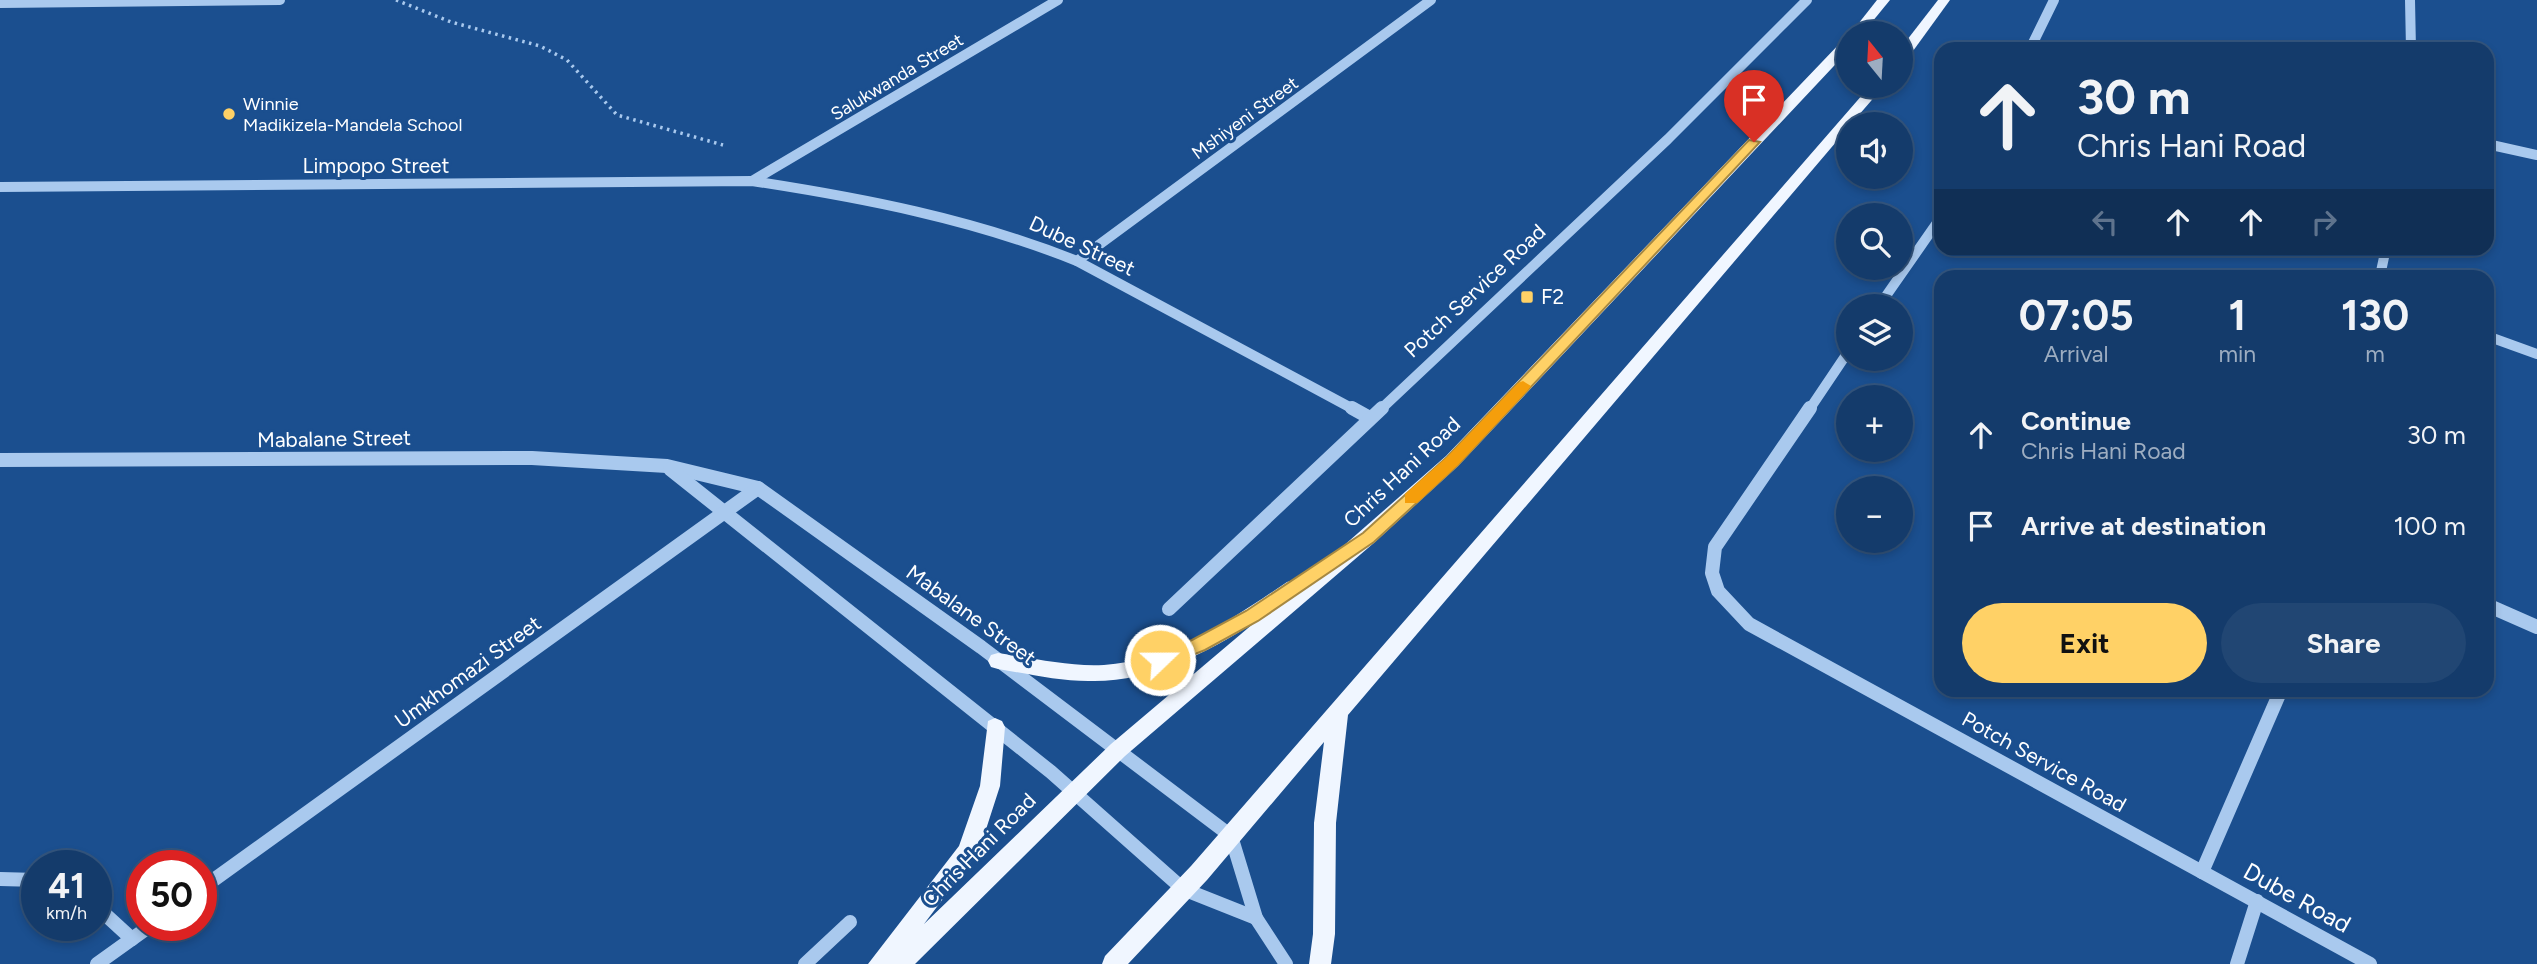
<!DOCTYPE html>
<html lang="en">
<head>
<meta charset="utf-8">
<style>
  :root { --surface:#143b6b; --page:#214673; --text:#f1f3f6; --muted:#9dadc1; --line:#33557e; --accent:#ffd166 }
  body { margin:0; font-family:Figtree,sans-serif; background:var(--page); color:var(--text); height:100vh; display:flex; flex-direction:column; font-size:26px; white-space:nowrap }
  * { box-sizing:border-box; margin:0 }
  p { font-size:23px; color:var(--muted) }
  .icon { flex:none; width:38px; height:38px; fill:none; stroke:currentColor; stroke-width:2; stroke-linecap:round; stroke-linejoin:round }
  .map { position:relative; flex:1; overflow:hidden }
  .sheet { position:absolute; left:1934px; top:270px; width:560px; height:427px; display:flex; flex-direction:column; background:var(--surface); border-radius:21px; box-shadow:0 4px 10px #0003,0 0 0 2px var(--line) }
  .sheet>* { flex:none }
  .top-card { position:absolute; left:1934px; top:42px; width:560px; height:214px; border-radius:21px; box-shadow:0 4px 10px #0003,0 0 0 2px var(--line); background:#143b6b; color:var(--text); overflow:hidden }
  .needle { width:46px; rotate:342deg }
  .tools { position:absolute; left:1836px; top:21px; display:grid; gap:14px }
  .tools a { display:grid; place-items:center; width:77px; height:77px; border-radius:50%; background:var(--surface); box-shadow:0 4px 10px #0003,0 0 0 2px var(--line); font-size:35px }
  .speed { position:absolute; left:21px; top:850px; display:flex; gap:14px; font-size:35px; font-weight:700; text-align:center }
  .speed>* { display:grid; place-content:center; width:91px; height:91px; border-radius:50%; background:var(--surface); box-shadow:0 4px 10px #0003,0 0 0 2px var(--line); line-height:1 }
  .speed small { font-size:18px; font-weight:400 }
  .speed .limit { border:10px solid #d22; background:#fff; color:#111 }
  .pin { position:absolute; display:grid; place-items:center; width:60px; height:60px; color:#fff; margin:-72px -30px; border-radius:50% 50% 50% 0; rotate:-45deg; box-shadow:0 0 7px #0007 }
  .pin .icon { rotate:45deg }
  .me { position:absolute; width:77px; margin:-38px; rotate:68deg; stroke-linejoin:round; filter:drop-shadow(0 0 5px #0008) }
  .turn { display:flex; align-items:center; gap:24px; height:147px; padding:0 28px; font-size:32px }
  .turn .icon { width:91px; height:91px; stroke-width:2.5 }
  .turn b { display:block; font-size:49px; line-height:60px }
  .lanes { display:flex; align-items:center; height:66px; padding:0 28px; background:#0003; justify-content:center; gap:35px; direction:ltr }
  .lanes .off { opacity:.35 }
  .eta { display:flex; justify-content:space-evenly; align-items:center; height:119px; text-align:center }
  .eta b { font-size:42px; font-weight:700; line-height:49px }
  .action { display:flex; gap:14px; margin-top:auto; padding:14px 28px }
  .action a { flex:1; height:80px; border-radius:42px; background:var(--accent); color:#111; font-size:28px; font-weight:700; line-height:80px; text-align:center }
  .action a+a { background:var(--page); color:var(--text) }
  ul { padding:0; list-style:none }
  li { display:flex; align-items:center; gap:21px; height:91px; padding:0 28px }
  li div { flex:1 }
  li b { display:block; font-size:26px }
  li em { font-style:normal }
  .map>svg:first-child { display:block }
</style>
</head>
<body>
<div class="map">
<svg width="2537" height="964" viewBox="0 0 2537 964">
  <rect width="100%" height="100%" fill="#1b4f8f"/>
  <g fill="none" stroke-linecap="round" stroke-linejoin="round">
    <!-- path -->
    <polyline stroke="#a9c9ee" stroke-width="3.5" stroke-dasharray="2.5 4.5" stroke-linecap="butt" points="396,0 451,22 540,46 567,60 617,115 723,145"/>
    <!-- minor-far1 -->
    <g stroke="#a9c9ee" stroke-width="10">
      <polyline points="2410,0 2411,49"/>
      <polyline points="0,3 280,0"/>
      <polyline points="2030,49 2054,0"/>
      <polyline points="2487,144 2537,155"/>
      <polyline points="752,181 1058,0"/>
      <path d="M 0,187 L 752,181 C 863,198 972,219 1077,261 L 1355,410"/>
      <polyline points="1077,261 1431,0"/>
      <polyline points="2380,276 2386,248"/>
      <polyline points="1879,306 1941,217"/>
      <polyline points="2487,336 2537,354"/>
      <polyline points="1380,410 1668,139 1807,0"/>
      <polyline points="1809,410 1848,352"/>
    </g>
    <!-- minor -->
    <g stroke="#a9c9ee" stroke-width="14">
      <polyline points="1352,408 1370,418"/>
      <polyline points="1810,408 1715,547 1712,573 1718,591 1749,624 2370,964"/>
      <polyline points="0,460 532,458 667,466 758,488 981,647 1231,836 1256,918 1286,964"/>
      <polyline points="670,469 1051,772 1183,889 1256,918"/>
      <polyline points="2487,605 2537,627"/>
      <polyline points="1169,609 1382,408"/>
      <polyline points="2202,872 2281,690"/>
      <polyline points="0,879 37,880"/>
      <polyline points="201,889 758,488"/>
      <polyline points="96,906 132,939"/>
      <polyline points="97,964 150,926"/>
      <polyline points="805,964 850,922"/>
      <polyline points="2237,964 2257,901"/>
    </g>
    <!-- major -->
    <g fill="#f0f6ff" fill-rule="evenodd">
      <polygon points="1877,0 1890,0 1863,33 1851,33"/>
      <polygon points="1938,0 1950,0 1905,62 1900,63 1900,49"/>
      <path d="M 1848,39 L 1848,51 L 1458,466 L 1375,542 L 1125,756 L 915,964 L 868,964 L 959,846 L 980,786 L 988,721 L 995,718 L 1002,721 L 1005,727 L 1000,786 L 979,851 L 924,924 L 1111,744 L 1254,623 C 1206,653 1153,681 1094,681 C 1062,682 1030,674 998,669 L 991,667 L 988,661 L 991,655 L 998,653 C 1033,658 1069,667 1104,665 C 1173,661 1232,619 1287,582 L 1294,580 L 1301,583 L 1446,456 L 1843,40 Z"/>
      <polygon points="1870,86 1884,86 1851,124 1848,124 1848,128 1348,715 1336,823 1335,934 1331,964 1309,964 1313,934 1314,823 1324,742 1207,880 1128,964 1102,964 1105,956 1191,866"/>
    </g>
  </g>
  <!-- route -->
  <polygon fill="#ffd166" stroke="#a68842" stroke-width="2" points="1749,140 1760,142 1458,465 1374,542 1258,621 1205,650 1160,668 1154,666 1151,660 1154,655 1192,640 1246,611 1363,533 1447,457"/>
  <!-- slow -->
  <polygon fill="#f59e0b" points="1523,381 1531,386 1528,390 1458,465 1417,503 1405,503 1405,494 1447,457 1518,383"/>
  <!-- markers -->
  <g fill="#ffd166" stroke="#1b4f8f" stroke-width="2.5">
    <circle cx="229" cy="114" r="7"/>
    <rect x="1520" y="290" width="14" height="14" rx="3.5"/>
  </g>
  <g text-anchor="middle" stroke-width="6" stroke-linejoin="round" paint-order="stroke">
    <!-- far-street labels -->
    <g font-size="18" fill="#fff" stroke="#1b4f8f">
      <text transform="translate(897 77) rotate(-31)" y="6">Salukwanda Street</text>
      <text transform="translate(1245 118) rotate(-36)" y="6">Mshiyeni Street</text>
    </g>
    <!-- far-poi labels -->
    <g font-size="18" fill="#fff" stroke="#1b4f8f" text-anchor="start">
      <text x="243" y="110">Winnie<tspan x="243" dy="21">Madikizela-Mandela School</tspan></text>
    </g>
    <!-- street labels -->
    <g font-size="21" fill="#fff" stroke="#1b4f8f">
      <text x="376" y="173">Limpopo Street</text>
      <text transform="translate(1082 246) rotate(25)" y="7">Dube Street</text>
      <text transform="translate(1475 291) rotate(-43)" y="7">Potch Service Road</text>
      <text transform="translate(334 439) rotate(-1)" y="7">Mabalane Street</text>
      <text transform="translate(1402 472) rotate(-43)" y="7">Chris Hani Road</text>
      <text transform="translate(971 615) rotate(36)" y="7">Mabalane Street</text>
      <text transform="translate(468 672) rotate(-36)" y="7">Umkhomazi Street</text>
      <text transform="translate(2044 762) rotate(29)" y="7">Potch Service Road</text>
      <text transform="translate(979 850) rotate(-45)" y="7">Chris Hani Road</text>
    </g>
    <!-- poi labels -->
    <g font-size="21" fill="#fff" stroke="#1b4f8f" text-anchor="start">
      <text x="1541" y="304">F2</text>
    </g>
    <!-- near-street labels -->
    <g font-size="24" fill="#fff" stroke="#1b4f8f">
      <text transform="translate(2297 898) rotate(29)" y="8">Dube Road</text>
    </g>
  </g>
</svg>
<div class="tools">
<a><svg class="needle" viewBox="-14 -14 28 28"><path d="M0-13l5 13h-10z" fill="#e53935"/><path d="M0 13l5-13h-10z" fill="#9dadc1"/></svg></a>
<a><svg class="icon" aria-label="sound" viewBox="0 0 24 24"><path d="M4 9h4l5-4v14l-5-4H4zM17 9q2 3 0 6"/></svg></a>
<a><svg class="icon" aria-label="search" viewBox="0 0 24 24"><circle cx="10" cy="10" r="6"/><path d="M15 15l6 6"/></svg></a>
<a><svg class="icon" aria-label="layers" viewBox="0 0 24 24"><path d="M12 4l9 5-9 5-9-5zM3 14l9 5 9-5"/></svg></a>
<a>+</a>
<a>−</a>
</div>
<div class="speed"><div>41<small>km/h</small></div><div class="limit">50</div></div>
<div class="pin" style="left:1754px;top:142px;background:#d93025"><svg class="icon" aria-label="arrive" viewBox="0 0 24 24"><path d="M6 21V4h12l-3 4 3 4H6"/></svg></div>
<svg class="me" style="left:1160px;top:660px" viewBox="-20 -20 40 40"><circle r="17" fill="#ffd166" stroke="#fff" stroke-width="3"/><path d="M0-11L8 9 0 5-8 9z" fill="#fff"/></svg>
<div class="top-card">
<div class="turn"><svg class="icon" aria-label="ahead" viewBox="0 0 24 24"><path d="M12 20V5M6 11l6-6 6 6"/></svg><div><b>30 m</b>Chris Hani Road</div></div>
<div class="lanes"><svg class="icon off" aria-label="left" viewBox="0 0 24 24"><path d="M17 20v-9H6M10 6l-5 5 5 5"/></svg><svg class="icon" aria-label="ahead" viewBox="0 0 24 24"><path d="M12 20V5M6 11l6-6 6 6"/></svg><svg class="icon" aria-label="ahead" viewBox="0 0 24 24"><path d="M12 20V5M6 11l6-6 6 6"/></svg><svg class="icon off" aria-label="right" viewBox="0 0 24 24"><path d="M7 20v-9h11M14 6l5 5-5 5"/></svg></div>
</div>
<section class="sheet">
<div class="eta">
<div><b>07:05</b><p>Arrival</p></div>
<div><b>1</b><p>min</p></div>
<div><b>130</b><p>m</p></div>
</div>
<ul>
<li><svg class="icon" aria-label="ahead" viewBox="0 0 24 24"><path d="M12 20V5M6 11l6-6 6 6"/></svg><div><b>Continue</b><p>Chris Hani Road</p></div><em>30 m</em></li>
<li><svg class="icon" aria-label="arrive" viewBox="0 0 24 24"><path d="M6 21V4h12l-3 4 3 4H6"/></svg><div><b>Arrive at destination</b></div><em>100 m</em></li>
</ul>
<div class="action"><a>Exit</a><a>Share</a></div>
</section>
</div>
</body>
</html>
